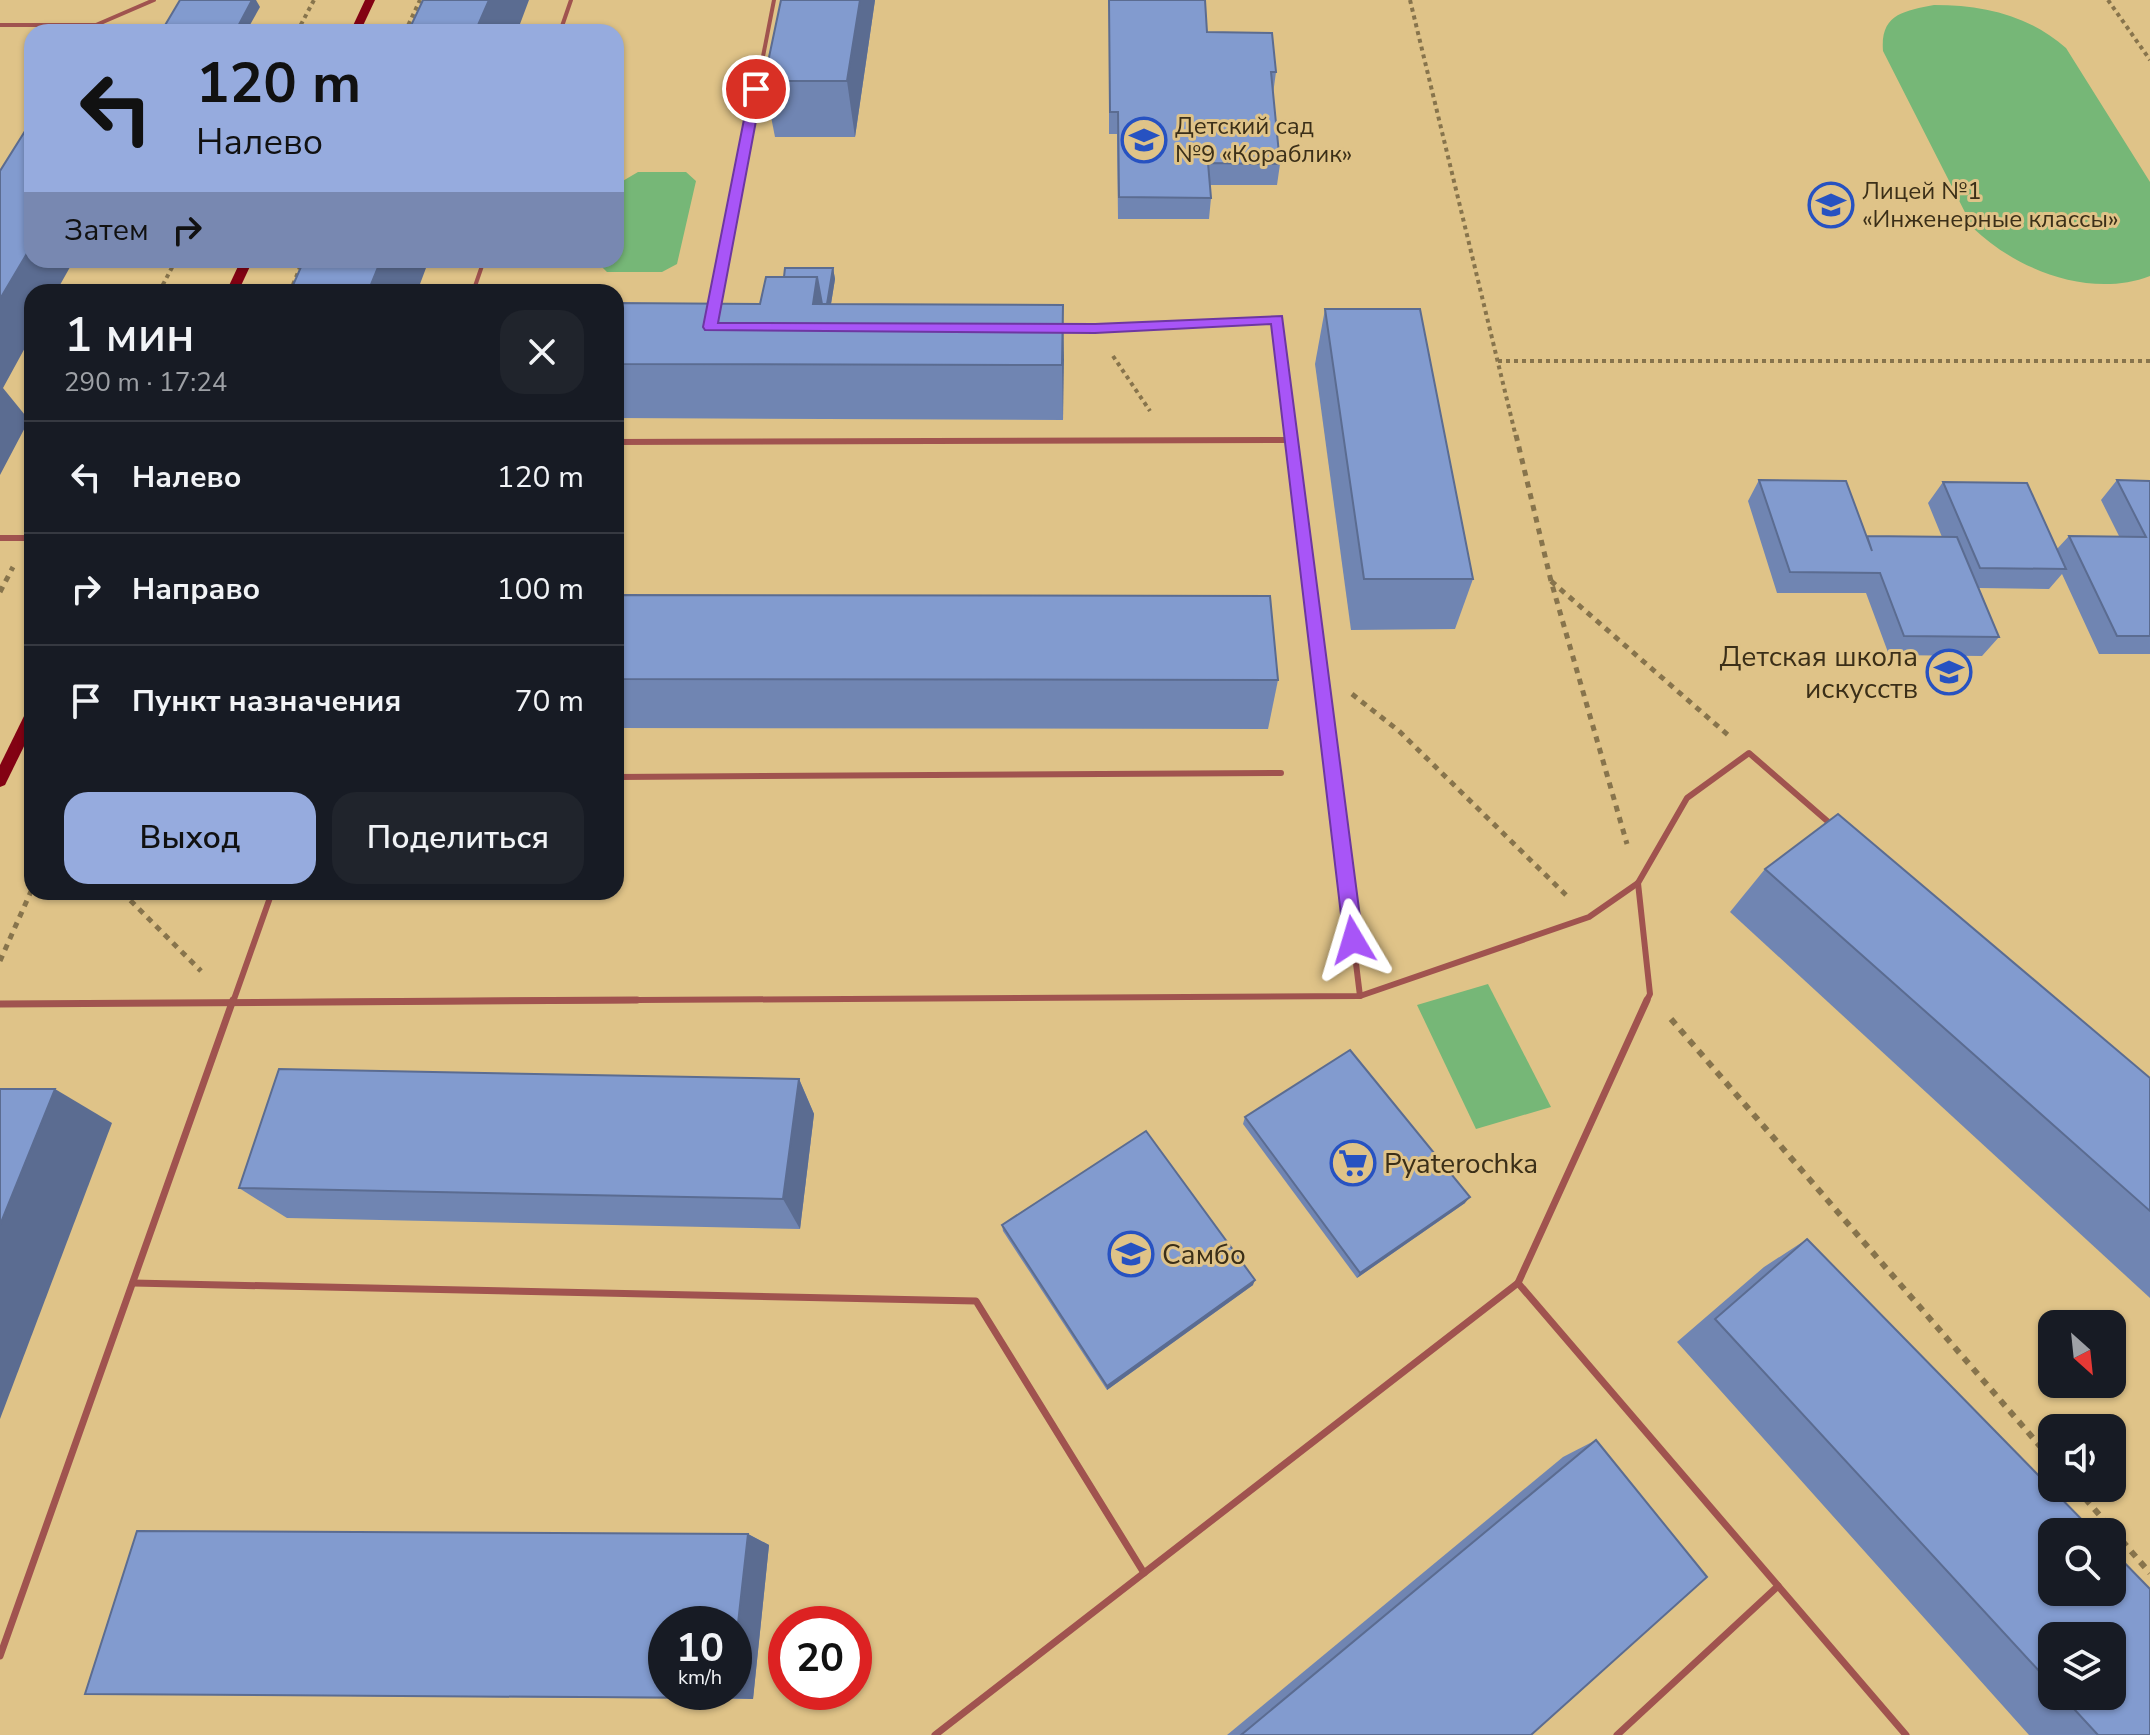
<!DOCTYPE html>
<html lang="ru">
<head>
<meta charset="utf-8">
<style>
  :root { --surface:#171b24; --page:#20242c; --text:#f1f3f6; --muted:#9ea1a6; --line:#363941; --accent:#96abde }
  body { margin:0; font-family:"Nunito Sans",sans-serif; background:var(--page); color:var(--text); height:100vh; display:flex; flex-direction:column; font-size:30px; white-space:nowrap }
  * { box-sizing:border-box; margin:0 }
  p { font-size:26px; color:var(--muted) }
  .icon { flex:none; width:44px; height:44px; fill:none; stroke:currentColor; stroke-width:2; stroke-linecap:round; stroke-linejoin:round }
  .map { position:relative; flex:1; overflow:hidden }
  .sheet { position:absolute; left:24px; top:284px; width:600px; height:616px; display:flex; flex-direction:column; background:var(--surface); border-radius:24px; box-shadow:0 2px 6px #0004 }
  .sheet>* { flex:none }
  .guide { position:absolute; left:24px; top:24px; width:600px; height:244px; border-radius:24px; box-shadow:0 2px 6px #0004; background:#96abde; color:#111; overflow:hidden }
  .needle { width:52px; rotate:153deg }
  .controls { position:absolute; left:2038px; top:1310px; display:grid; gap:16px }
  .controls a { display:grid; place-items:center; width:88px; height:88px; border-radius:16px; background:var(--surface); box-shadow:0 2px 6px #0004; font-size:40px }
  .speed { position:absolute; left:648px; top:1606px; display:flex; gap:16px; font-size:40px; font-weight:700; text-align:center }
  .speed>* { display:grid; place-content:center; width:104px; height:104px; border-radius:50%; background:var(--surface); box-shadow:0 2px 6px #0004; line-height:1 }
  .speed small { font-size:20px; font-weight:400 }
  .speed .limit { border:12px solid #d22; background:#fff; color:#111 }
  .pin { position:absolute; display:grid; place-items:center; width:68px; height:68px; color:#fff; margin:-34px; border:4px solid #fff; border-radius:50%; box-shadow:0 2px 8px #0007 }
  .me { position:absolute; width:88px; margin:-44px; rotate:353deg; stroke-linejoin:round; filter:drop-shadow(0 0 6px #0008) }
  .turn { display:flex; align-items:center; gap:28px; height:168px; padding:0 40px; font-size:36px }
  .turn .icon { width:104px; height:104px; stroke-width:2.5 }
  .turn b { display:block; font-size:56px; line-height:68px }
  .then { display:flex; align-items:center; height:76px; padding:0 40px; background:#0003; gap:16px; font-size:30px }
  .round { display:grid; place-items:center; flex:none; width:84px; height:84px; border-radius:24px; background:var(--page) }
  .head { display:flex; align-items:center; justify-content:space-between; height:136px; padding:0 40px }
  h1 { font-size:48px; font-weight:600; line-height:60px }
  .button { display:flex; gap:16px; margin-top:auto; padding:16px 40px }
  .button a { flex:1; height:92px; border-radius:24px; background:var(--accent); color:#111; font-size:32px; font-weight:600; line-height:92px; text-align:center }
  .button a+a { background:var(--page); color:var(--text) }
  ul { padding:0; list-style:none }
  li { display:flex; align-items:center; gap:24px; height:112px; padding:0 40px; border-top:2px solid var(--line) }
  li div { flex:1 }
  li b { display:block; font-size:30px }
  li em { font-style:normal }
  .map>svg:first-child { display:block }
</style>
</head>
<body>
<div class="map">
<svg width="2150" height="1735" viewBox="0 0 2150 1735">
  <rect width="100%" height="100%" fill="#dfc388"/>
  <!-- green -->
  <g fill="#76b777">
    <path d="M 1934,5 C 1984,5 2028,15 2066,48 L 2150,182 L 2150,276 C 2090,299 2017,270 1973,228 L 1883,51 C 1880,14 1904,11 1934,5 Z"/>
    <polygon points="638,172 686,172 696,181 677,264 662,272 607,272 597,262 616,260 616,197 621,182"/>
    <polygon points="1488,984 1551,1107 1476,1129 1417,1005"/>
  </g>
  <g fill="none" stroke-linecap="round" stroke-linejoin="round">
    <!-- path-far2 -->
    <g stroke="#87744c" stroke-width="4" stroke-dasharray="4 4" stroke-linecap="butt">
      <polyline points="1410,0 1516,437"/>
      <polyline points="2108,0 2150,60"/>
      <polyline points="297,32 314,0"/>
      <polyline points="405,32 420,0"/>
      <polyline points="159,292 176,260"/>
      <polyline points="290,292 303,260"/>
      <polyline points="1113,356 1150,411"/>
      <polyline points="1498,361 2150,361"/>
    </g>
    <!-- path-far1 -->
    <g stroke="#87744c" stroke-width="5" stroke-dasharray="6 6" stroke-linecap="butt">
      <polyline points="1516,435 1551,581 1627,844"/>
      <polyline points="1551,581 1728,735"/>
      <polyline points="0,592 13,567"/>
      <polyline points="1352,694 1399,731 1566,895"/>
      <polyline points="122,892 201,971"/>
      <polyline points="0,961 32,889"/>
    </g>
    <!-- path -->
    <g stroke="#87744c" stroke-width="6" stroke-dasharray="7 7" stroke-linecap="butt">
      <polyline points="1671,1019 2052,1460"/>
      <polyline points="2076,1488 2150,1573"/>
    </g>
    <!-- lane-far2 -->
    <g stroke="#a0534f" stroke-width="4">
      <polyline points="0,25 96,25 154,0"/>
      <polyline points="560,32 571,0"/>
      <polyline points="473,292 484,260"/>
      <polyline points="714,308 774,0"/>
      <polyline points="1056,328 1277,319 1291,437"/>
    </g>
    <!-- lane-far1 -->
    <g stroke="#a0534f" stroke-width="6">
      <polyline points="1291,435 1360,996"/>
      <polyline points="616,442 1292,440"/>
      <polyline points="0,538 32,538"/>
      <polyline points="616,777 1281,773"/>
      <polyline points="1638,883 1650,994 1646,1002"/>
      <polyline points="233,1002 272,892"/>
      <polyline points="297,1002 1360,996 1589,917 1638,883 1687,798 1749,753 1833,826"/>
    </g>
    <!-- lane -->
    <g stroke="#a0534f" stroke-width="7">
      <polyline points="0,1004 637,1000"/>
      <polyline points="133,1283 976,1301 1144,1573"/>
      <polyline points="1518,1283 1906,1735"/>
      <polyline points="0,1656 233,1000"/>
      <polyline points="935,1735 1518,1283 1647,1000"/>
      <polyline points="1617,1735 1778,1586"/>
    </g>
    <!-- secondary -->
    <g fill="#830213" fill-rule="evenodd">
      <polygon points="365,0 375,0 360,32 350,32"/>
      <polygon points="241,260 253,260 238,292 226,292"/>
      <polygon points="32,708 32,730 5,785 0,787 0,765 27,710"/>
    </g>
  </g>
  <!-- wall -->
  <g fill="#7085b2" fill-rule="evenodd">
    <polygon points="781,0 875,0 855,137 775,137 764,81"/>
    <polygon points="1109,0 1207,32 1276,72 1273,94 1280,164 1277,185 1210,185 1211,198 1209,219 1118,219 1117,134 1109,134"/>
    <polygon points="833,268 835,279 831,304 1063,305 1063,420 616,418 616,303 760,304 784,277"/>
    <polygon points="1325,309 1473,579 1455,629 1351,630 1315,364"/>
    <polygon points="1759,480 1867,536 1942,537 1928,503 1943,482 2057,549 2069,536 2119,536 2101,500 2117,480 2150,481 2150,654 2099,654 2062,574 2049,589 1979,588 1999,637 1982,656 1889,655 1866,593 1777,593 1748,501"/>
    <polygon points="616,595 1278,680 1268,729 616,728"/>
    <polygon points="1765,869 2150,1078 2150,1298 1730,912"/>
    <polygon points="799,1079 814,1114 800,1229 287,1218 239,1188"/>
    <polygon points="1245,1117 1465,1203 1357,1278 1243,1124"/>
    <polygon points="1002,1225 1253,1285 1107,1390 1003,1231"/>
    <path d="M 1807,1239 L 2150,1735 L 2029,1735 L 1677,1342 L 1764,1267 ZM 2052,1636 L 2112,1696 L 2052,1696 Z"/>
    <polygon points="1596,1440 1531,1735 1227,1735 1563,1457"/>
    <polygon points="748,1534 769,1545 753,1699 85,1694"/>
  </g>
  <!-- shaded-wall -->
  <g fill="#5b6c91">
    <polygon points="252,0 256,0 260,7 246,32 235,32"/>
    <polygon points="489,0 529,0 517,32 475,32"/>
    <polygon points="860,0 875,0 855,137 847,81"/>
    <polygon points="32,245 32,260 74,260 56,292 32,292 32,335 3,388 29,420 0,475 0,299"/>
    <polygon points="381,260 429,260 417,292 368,292"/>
    <polygon points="833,268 835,279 828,322 826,312"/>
    <polygon points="817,277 827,332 813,304"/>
    <polygon points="1063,305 1064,360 1063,420 1062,365"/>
    <polygon points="799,1079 814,1114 800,1229 783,1199"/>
    <polygon points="55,1089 112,1123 0,1419 0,1225"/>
    <polygon points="1470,1197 1465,1203 1357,1278 1360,1273"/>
    <polygon points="1255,1280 1253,1285 1107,1390 1107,1386"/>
    <polygon points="748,1534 769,1545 753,1699 730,1698 730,1692 734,1692 734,1659"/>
  </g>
  <!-- building -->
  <g fill="#829bcf" stroke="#5b6c91" stroke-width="2">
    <polygon points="180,0 252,0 235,32 161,32"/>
    <polygon points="423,0 489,0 475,32 408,32"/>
    <polygon points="781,0 860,0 847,81 764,81"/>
    <polygon points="1109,0 1205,0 1207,32 1272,33 1276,72 1271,72 1280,164 1208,163 1211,198 1119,197 1118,112 1110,112"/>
    <polygon points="32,120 32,245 0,299 0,171"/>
    <polygon points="304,260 381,260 368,292 290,292"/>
    <polygon points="785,268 833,268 827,304 822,304 817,277 784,277"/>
    <polygon points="766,277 817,277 813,304 1063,305 1062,365 616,364 616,303 760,304"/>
    <polygon points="1325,309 1420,309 1473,579 1364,579"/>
    <polygon points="1759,480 1846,481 1872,551 1867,536 1957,537 1999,637 1904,636 1880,573 1790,572"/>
    <polygon points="2117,480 2150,481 2150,636 2117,636 2069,536 2146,537"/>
    <polygon points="1943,482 2027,483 2066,569 1980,568"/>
    <polygon points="616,595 1270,596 1278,680 616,679"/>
    <polygon points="1838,814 2150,1078 2150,1211 1765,869"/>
    <polygon points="1350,1050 1470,1197 1360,1273 1245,1117"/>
    <polygon points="279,1069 799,1079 783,1199 239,1188"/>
    <polygon points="0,1089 55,1089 0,1225"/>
    <polygon points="1146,1131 1255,1280 1107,1386 1002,1225"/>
    <polygon points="1807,1239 2094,1532 2052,1532 2052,1592 2112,1592 2112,1550 2150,1589 2150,1735 2098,1735 2062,1696 2112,1696 2112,1636 2052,1636 2052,1685 1715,1319"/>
    <polygon points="1596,1440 1707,1577 1531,1735 1241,1735"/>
    <polygon points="137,1531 748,1534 734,1659 734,1624 666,1624 666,1692 730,1692 730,1698 85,1694"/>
  </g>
  <!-- route -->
  <polygon fill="#a855f7" stroke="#6d37a1" stroke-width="2" points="756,86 762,89 718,323 1095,324 1282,316 1363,940 1360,946 1353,949 1347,946 1344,940 1271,324 1095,333 705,330 703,327 750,89"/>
  <!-- icons -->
  <defs>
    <g id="school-ring" transform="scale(2.3)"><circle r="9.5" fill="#dfc388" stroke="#2752c1" stroke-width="1.5"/><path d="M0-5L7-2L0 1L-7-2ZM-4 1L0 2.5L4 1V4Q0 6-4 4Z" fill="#2752c1"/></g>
    <g id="supermarket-ring" transform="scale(2.3)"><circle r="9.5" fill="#dfc388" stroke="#2752c1" stroke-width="1.5"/><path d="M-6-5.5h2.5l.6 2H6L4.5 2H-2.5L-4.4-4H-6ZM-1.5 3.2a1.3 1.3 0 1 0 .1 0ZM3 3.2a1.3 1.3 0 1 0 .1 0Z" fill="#2752c1"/></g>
  </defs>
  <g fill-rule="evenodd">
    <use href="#school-ring" x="1144" y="140"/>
    <use href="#school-ring" x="1831" y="205"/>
    <use href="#school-ring" x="1949" y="672"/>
    <use href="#supermarket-ring" x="1353" y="1163"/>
    <use href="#school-ring" x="1131" y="1254"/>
  </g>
  <g text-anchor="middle" stroke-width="6" stroke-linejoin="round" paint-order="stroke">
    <!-- far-poi labels -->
    <g font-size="24" fill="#3b2f18" stroke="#dfc388" text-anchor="start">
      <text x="1175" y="134">Детский сад<tspan x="1175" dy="28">№9 «Кораблик»</tspan></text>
      <text x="1862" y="199">Лицей №1<tspan x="1862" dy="28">«Инженерные классы»</tspan></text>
    </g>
    <!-- poi labels -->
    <g font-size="28" fill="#3b2f18" stroke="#dfc388" text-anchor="start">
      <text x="1918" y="666" text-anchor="end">Детская школа<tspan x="1918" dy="32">искусств</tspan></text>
      <text x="1384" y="1173">Pyaterochka</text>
      <text x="1162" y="1264">Самбо</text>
    </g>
  </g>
</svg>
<div class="controls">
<a><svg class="needle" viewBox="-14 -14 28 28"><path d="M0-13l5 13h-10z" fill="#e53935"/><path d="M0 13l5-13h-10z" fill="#9ea1a6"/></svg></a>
<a><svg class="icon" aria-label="sound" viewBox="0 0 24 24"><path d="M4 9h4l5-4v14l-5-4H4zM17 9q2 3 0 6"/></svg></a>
<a><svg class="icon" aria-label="search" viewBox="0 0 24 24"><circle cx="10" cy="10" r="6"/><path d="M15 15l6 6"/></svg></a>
<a><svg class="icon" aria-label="layers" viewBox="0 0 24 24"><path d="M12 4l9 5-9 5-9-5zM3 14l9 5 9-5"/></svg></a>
</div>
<div class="speed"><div>10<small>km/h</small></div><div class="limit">20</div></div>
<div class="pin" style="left:756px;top:89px;background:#d93025"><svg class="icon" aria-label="arrive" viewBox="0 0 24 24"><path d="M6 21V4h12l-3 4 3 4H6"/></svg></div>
<svg class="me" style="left:1353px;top:940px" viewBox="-20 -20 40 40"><path d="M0-17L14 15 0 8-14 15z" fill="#a855f7" stroke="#fff" stroke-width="4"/></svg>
<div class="guide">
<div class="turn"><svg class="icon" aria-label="left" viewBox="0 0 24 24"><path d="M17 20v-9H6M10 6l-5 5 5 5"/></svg><div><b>120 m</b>Налево</div></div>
<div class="then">Затем<svg class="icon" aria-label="right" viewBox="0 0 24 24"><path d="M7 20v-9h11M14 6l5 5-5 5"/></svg></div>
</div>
<section class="sheet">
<div class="head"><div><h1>1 мин</h1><p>290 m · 17:24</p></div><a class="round"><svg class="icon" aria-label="close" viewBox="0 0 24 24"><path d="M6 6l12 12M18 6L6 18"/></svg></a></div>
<ul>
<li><svg class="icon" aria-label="left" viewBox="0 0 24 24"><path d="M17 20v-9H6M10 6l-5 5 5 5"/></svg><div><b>Налево</b></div><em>120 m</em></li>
<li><svg class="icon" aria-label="right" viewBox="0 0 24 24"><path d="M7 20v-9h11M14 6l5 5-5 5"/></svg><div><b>Направо</b></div><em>100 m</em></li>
<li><svg class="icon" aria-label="arrive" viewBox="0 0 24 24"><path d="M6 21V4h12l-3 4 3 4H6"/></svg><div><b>Пункт назначения</b></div><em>70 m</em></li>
</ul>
<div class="button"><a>Выход</a><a>Поделиться</a></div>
</section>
</div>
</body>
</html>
